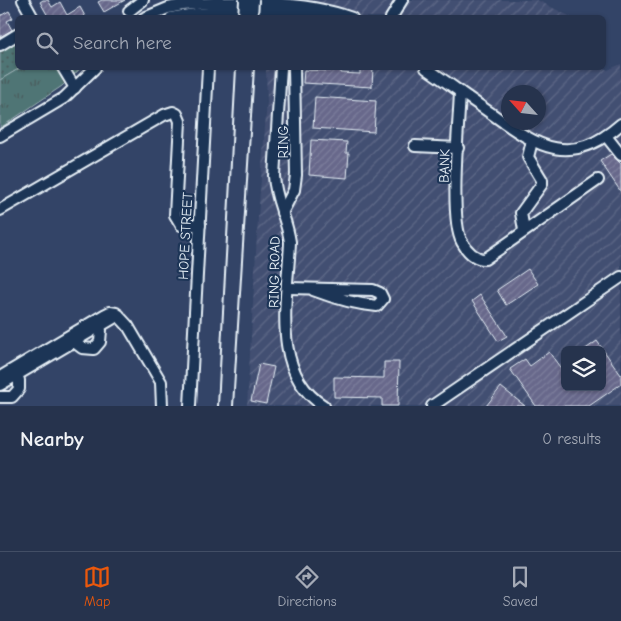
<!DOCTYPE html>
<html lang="en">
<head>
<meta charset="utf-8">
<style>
  body { margin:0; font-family:"Comic Neue",sans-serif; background:#323f57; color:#f1f3f6 }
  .controls { position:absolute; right:15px; bottom:15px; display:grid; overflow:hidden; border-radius:8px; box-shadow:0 1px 4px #0004 }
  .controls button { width:45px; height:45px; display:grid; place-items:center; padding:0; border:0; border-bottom:1px solid #424e65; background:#26334d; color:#f1f3f6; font:25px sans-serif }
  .compass { position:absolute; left:501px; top:85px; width:45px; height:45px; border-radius:50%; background:#26334d; box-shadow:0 1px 4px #0004; rotate:297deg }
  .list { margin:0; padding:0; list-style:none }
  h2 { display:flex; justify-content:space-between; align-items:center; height:65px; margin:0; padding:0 20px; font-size:21px }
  h2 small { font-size:16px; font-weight:400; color:#a4aab6 }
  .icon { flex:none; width:28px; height:28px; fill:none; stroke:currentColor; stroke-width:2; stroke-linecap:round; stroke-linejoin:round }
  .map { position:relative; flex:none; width:621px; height:406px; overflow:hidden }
  .search { position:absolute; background:#26334d; box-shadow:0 1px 4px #0004; left:15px; right:15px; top:15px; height:55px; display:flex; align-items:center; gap:12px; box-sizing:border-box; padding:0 18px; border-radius:8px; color:#a4aab6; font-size:19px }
  .sheet { height:145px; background:#26334d }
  nav { display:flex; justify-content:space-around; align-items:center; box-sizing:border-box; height:70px; border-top:1px solid #424e65; background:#26334d; font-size:14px; color:#a4aab6 }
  nav a { display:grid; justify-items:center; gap:2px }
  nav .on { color:#ea580c }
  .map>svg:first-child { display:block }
</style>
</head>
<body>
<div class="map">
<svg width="621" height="406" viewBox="0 0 621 406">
  <defs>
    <pattern id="industrial-furrows" width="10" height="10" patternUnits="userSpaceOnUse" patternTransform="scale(1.25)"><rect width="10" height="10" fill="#434f72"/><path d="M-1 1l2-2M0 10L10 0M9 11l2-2" fill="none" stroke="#5e6987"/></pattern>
    <pattern id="grass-dots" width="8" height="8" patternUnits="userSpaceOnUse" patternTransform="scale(1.25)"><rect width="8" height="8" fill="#507474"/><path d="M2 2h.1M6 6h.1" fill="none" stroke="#4a5c5d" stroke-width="1.8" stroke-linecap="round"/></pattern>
    <pattern id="park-tufts" width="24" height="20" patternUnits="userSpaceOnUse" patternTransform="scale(1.25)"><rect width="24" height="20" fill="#507474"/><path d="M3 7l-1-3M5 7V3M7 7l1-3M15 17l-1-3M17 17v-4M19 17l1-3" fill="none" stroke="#4a5c5d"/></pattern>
    <pattern id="building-hatch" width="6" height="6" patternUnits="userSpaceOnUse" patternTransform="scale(1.25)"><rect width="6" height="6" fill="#67688b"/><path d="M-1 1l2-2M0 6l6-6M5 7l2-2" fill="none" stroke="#7d7e9c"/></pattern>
  </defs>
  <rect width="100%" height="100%" fill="#334467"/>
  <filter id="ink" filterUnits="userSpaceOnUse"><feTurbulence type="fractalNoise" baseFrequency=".02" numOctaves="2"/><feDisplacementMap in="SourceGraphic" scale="10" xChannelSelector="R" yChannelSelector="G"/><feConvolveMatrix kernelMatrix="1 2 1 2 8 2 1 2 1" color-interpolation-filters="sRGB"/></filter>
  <g filter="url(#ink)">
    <!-- industrial -->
    <g fill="url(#industrial-furrows)" fill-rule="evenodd">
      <polygon points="264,0 537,0 571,17 264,17"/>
      <path d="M621 64V406H247L258 218 267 102 266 68H603L608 70ZM508 92H538V122H508ZM565 350H602V387H565Z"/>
    </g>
    <!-- grass -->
    <polygon fill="url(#grass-dots)" stroke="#9cb2b6" points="17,40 18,68 20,68 0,80 0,51"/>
    <!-- park -->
    <polygon fill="url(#park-tufts)" stroke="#9cb2b6" points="20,68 81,68 62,86 0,128 0,80"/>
    <!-- building -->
    <g fill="url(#building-hatch)" stroke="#e8f1f8">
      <polygon points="43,0 48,0 52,7 60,2 67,15 80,7 86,18 49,18 40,2"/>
      <polygon points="102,0 125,0 104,12 98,2"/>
      <polygon points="9,11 13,18 7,21 12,30 0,37 0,16"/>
      <polygon points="332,68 341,68 341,73 360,74 360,68 373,68 372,87 303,83 304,70 331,71"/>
      <polygon points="315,97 376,101 374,132 313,128"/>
      <polygon points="311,140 347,142 346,153 349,153 347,178 309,175"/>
      <polygon points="611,154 621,164 621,192 600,161"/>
      <polygon points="528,269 538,284 506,305 497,290"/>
      <polygon points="480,295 507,336 498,341 472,301"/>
      <polygon points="597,341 621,375 621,384 589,406 536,406 510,369 525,359 530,366 549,352 565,374 565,387 602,387 602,350 584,350"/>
      <polygon points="384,362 399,362 398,406 382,406 382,398 334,397 334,377 384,378"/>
      <polygon points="259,364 274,367 266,404 251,401"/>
      <polygon points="501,387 525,406 486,406"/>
    </g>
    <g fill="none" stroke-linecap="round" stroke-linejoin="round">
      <defs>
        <g id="minor">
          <polyline points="23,0 33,18"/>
          <polyline points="129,11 143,0"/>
          <path d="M144 18 168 8 183 5C239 1 302 0 352 18"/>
          <path d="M171 18C208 10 289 8 325 18"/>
          <polyline points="391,18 402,0"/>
          <polyline points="0,45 18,34"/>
          <polyline points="63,68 75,88"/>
          <path d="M281 68 274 176C275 199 287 219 290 242 288 295 269 372 324 406"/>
          <path d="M426 68C448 83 470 99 492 114 539 148 571 168 621 124"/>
          <path d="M460 92C459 122 449 220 462 242 467 251 474 259 485 259L598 180"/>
          <polyline points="0,136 64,98 95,68"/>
          <polyline points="606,136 621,155"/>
          <polyline points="415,146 458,148"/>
          <polyline points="0,210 164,115 173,112 177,114 180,121 175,215 181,225 200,225"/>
          <polyline points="282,213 294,190 296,175 294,68"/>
          <polyline points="524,230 521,213 542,184 542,180 528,157 532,141"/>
          <path d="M289 288 373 290 380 293 383 299 377 306C353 304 334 298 313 290"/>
          <polyline points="74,342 82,348 94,349 100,342 101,330 94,325"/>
          <polyline points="0,377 104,315 110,312 116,313 128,326 161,382 162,406"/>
          <polyline points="0,385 119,315"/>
          <polyline points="0,397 12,397 19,389 19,380 12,373"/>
          <polyline points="190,406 208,68"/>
          <polyline points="432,406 621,277"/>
        </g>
      </defs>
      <!-- minor casing -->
      <use href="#minor" stroke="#e8f1f8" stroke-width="14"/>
      <!-- minor -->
      <use href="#minor" stroke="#1d3557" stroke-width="10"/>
      <!-- rail -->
      <g stroke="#e8f1f8" stroke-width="2">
        <polyline points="238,18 239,0"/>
        <polyline points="258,18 259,0"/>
        <polyline points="218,406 236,68"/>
        <polyline points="233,406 254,68"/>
      </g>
    </g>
  </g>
  <g text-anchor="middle" stroke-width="4.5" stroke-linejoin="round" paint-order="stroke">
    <!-- street labels -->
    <g font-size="14" fill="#e8f1f8" stroke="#1d3557">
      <text transform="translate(283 142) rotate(-90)" y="5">RING</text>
      <text transform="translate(444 166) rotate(-88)" y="5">BANK</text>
      <text transform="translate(185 236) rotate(-87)" y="5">HOPE STREET</text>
      <text transform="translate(274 272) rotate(-89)" y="5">RING ROAD</text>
    </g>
  </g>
</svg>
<div class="controls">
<button><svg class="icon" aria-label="layers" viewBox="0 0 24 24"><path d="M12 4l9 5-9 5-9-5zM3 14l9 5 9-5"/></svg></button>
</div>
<svg class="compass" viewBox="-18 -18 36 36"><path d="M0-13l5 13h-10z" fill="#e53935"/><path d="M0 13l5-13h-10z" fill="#a4aab6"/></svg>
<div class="search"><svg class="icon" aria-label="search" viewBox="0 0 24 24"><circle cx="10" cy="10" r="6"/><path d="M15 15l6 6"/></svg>Search here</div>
</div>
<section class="sheet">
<h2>Nearby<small>0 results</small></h2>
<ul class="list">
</ul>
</section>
<nav>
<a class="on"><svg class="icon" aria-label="map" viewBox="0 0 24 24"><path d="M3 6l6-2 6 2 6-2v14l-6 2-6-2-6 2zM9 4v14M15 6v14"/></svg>Map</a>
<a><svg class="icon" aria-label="directions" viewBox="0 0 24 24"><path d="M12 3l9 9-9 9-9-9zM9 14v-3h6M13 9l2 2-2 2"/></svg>Directions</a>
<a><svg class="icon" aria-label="saved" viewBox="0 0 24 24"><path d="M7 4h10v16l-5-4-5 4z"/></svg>Saved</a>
</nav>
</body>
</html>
